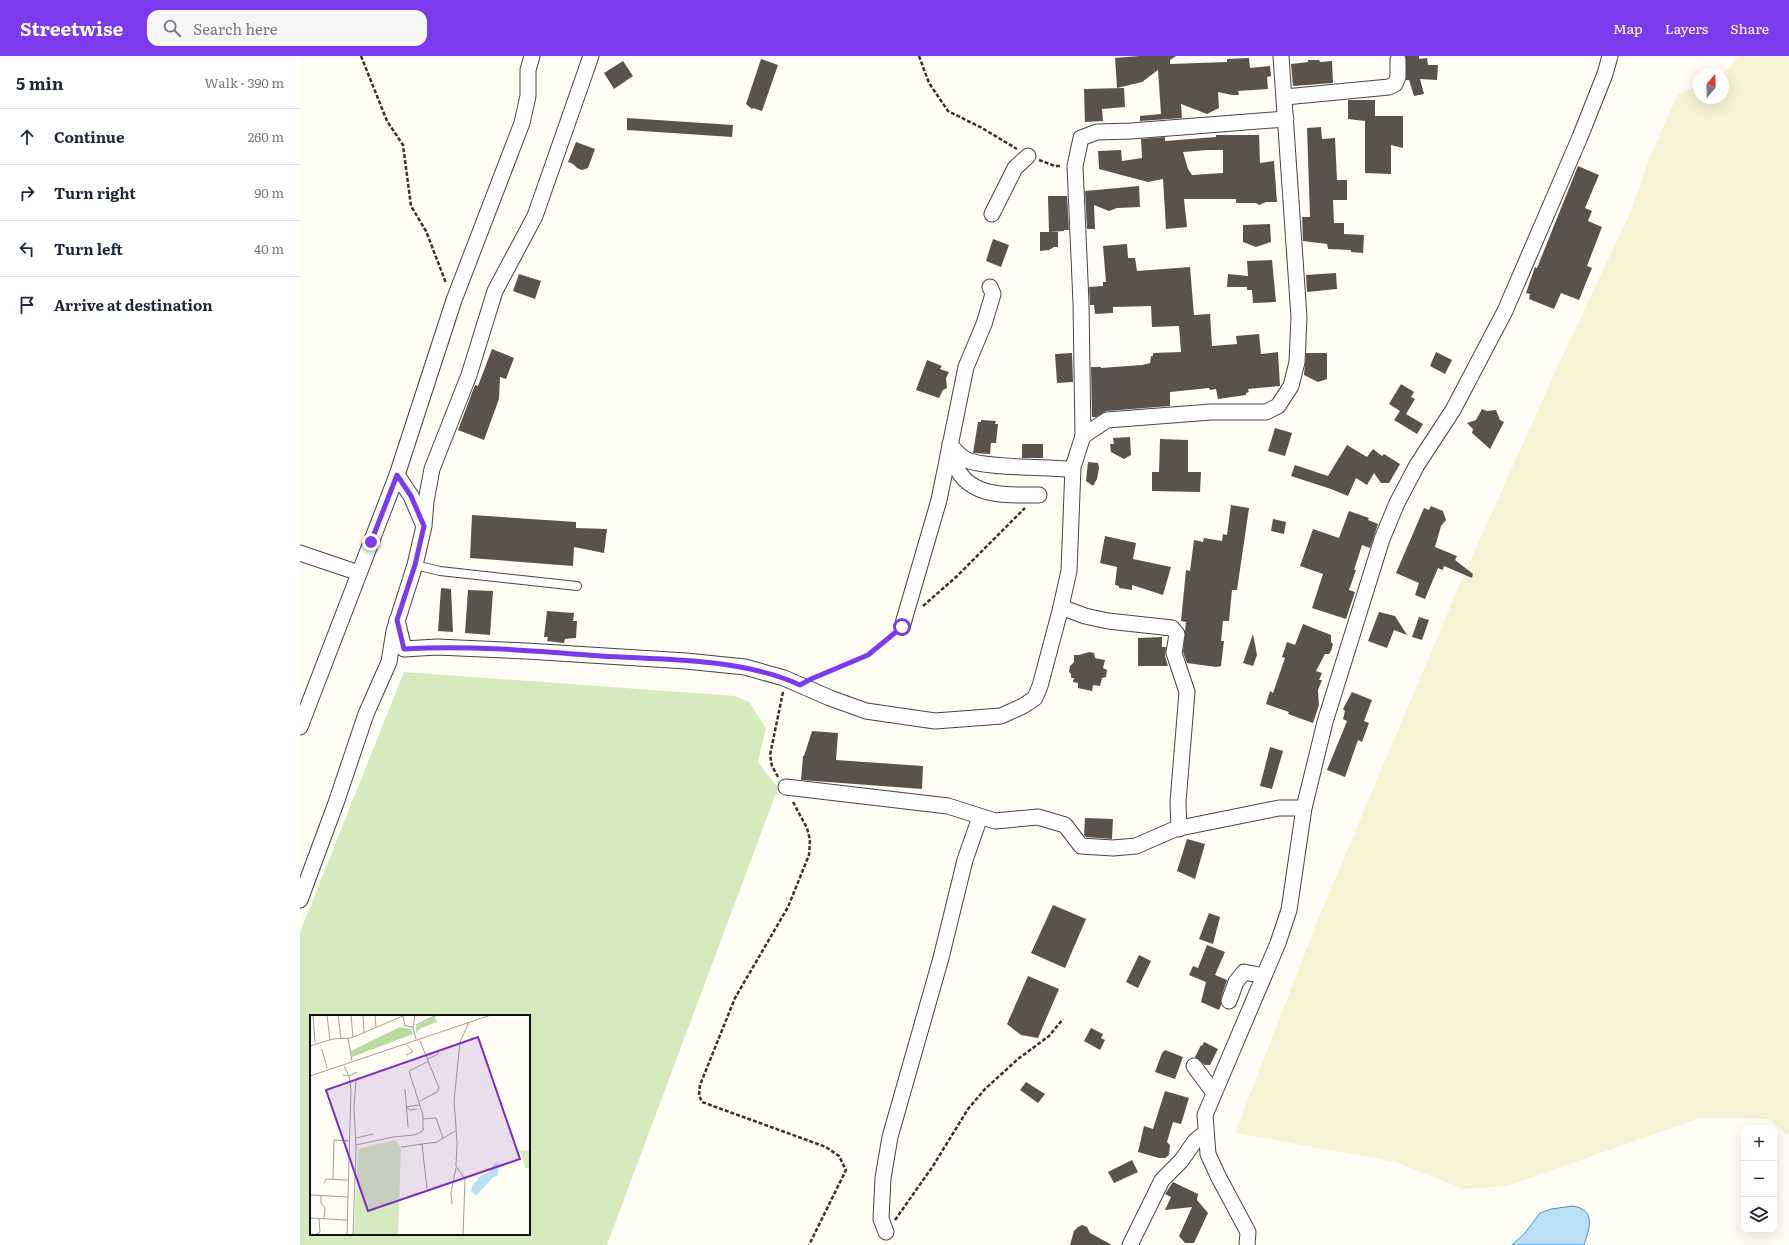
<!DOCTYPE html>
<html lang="en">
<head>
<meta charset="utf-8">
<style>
  body { margin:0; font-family:Literata,serif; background:#f6f6f7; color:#1f2937 }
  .controls { position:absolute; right:12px; bottom:12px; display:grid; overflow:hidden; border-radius:8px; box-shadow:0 4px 16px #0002 }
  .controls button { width:36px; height:36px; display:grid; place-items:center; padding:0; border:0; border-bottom:1px solid #e0e1e3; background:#fff; color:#1f2937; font:20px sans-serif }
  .compass { position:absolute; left:1393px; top:12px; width:36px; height:36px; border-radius:50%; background:#fff; box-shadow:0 4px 16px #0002; rotate:19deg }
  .stop { position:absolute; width:12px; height:12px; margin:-9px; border:3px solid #7c3aed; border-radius:50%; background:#fff }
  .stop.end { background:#7c3aed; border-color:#fff; box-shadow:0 1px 4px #0008 }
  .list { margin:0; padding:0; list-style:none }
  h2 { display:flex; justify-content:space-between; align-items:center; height:52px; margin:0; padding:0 16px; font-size:17px }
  h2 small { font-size:13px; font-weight:400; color:#747a83 }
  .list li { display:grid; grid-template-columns:26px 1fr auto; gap:12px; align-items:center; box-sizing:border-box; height:56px; padding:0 16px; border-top:1px solid #e0e1e3 }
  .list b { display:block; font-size:15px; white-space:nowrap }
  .list em { font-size:13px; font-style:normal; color:#747a83 }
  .icon { flex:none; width:22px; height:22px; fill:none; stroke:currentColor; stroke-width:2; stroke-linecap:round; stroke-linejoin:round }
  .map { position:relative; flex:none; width:1489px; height:1189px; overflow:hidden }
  header { display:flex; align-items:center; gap:24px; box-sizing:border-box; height:56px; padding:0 20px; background:#7c3aed; color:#fff }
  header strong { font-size:19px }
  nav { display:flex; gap:22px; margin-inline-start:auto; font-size:14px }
  .search { width:280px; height:36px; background:#f6f6f7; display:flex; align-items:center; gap:10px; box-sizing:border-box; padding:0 14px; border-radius:12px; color:#747a83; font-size:15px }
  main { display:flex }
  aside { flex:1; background:#fff }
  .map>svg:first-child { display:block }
</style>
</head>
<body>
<header>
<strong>Streetwise</strong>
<div class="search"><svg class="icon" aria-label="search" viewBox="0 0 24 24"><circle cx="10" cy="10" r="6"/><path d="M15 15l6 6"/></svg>Search here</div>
<nav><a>Map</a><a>Layers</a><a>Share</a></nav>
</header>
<main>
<aside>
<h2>5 min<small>Walk · 390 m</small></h2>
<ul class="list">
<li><svg class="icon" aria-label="ahead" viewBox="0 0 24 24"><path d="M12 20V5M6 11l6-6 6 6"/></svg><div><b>Continue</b></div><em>260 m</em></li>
<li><svg class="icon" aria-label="right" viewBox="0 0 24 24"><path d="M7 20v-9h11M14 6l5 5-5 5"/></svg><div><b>Turn right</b></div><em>90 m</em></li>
<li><svg class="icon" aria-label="left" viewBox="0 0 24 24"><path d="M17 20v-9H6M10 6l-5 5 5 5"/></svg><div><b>Turn left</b></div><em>40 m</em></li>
<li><svg class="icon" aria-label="arrive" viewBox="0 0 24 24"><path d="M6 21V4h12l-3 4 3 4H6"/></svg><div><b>Arrive at destination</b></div></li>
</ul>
</aside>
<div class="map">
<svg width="1489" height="1189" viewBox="0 0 1489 1189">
  <rect width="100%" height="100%" fill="#fffdf5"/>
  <!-- farmland -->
  <polygon fill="#f6f3d4" points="1438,0 1489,0 1489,1081 1469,1063 1400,1062 1207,1130 1164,1133 1096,1106 935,1077 1019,861 1162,523 1261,303 1331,155 1351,98 1378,38 1399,29 1399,42 1423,42 1423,18 1422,18 1427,15"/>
  <!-- green -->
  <path fill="#d5ebbd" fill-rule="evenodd" d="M104 616 435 640 449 646 466 672 458 706 478 732 307 1189H0V876ZM11 960H229V1178H11Z"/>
  <!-- water -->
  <path fill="#b9e0f7" stroke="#3f96cf" d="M1273 1150C1296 1154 1290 1171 1284 1189H1212L1225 1177 1240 1157 1251 1153Z"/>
  <!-- building -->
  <g fill="#5a524d" fill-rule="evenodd">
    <polygon points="840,0 876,0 870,4 870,8 927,6 927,3 949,2 950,12 970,10 971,20 967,21 968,33 938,35 939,39 932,39 918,36 919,52 907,58 881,48 882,62 840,65 840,60 861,58 858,14 842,26 817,32 815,2"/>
    <polygon points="1106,0 1119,0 1119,3 1127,2 1128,9 1138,9 1137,24 1120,23 1124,38 1114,40 1109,24 1106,24"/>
    <polygon points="461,3 478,9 462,55 453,52 452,53 446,48"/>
    <polygon points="1008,4 1019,4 1020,6 1032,5 1033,27 993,30 991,8 1008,6"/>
    <polygon points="323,5 333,20 314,33 304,17"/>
    <polygon points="824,32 825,51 802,53 803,65 785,66 784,33"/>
    <polygon points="1048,44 1075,44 1075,60 1103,60 1103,92 1091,89 1091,118 1065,117 1065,65 1048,63"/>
    <polygon points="327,62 433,69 432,81 327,74"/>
    <polygon points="1021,71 1022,83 1035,82 1037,124 1047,124 1047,144 1033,144 1034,167 1044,167 1044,178 1064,179 1063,197 1051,196 1051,194 1028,193 1027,188 1003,185 1002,161 1010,161 1007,72"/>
    <path d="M916 79H959L960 107 974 105 977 146H966L959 149 956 147H936V143H884L887 171 866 173 863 123 848 126 799 113 798 95 821 94 822 105 842 102 841 83 865 81V85L916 81ZM907 94H923V117L892 119 888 113 883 96Z"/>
    <polygon points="276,86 295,93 288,112 282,114 277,112 273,108 268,106"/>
    <polygon points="1278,110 1299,119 1285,152 1292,155 1288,165 1302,171 1287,210 1292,212 1279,244 1261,237 1254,253 1229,243 1230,238 1226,237 1235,211 1237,212"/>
    <polygon points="839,130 840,151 817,152 809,155 794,149 795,173 787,173 785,135"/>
    <polygon points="748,140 767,140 769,174 764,174 764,175 749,176"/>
    <polygon points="970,168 971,186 956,191 943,186 943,169"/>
    <polygon points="740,176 758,176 758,191 754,191 749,194 740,195"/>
    <polygon points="693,183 709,189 701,211 686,205"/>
    <polygon points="827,188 828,202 835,202 837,215 890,211 894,259 910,258 912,290 937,288 936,280 959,278 961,298 978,296 980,330 948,333 949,336 946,337 946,339 918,343 916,333 910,334 909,332 870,336 870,350 806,355 796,361 792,361 791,311 801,311 801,312 842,309 850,307 851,300 853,300 853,297 881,296 879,270 852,271 851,250 813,251 813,257 795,258 794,249 790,249 789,231 803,230 803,226 806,226 803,190"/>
    <polygon points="972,204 976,246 953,247 952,234 947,234 947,231 927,231 928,218 948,220 947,205"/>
    <polygon points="1036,217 1037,233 1007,236 1006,219"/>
    <polygon points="219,218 241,225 235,243 213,235"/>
    <polygon points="192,293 214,302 206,323 200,321 199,343 184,384 158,374 175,329 178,330"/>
    <polygon points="1136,296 1152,304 1145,318 1130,310"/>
    <polygon points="772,297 773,326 757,327 755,298"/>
    <polygon points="1006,297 1027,297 1027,323 1018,326 1004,319"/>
    <polygon points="627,304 642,310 640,313 649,316 646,322 647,332 643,334 639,342 616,334"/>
    <polygon points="1101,328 1114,336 1111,341 1115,343 1106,358 1123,368 1117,378 1094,364 1100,355 1089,348"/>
    <polygon points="1182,353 1187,355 1196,354 1200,364 1204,366 1190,393 1172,377 1173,373 1167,367 1176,364"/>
    <polygon points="681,364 696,365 695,368 698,368 696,387 691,387 690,398 673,397 678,366 681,366"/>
    <polygon points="975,372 992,377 985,400 968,395"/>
    <polygon points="830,381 831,399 824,403 811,396 810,388 814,388 813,382"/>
    <polygon points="860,383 888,384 888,416 901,416 900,436 852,435 852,416 859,416"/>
    <rect x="722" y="388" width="21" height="14"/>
    <polygon points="1047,389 1067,401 1073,393 1082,400 1084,398 1100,408 1089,427 1081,427 1074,417 1067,429 1056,422 1048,440 1031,433 991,420 995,409 1028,420"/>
    <polygon points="788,406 798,407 799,412 797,423 793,430 786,425"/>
    <polygon points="931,449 949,452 937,534 932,534 929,565 923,565 921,585 924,585 921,610 916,611 887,607 883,596 886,566 881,565 886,514 890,515 894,484 903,486 904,482 922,485 923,478 927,479"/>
    <polygon points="1131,450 1143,455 1146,464 1141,470 1135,491 1157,500 1155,504 1173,518 1172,522 1144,510 1143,514 1138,512 1125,543 1115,539 1119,527 1096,517 1124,452 1129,454"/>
    <polygon points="1049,455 1069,462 1068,464 1078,468 1070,492 1062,489 1054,514 1056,514 1049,534 1055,536 1046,563 1012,552 1023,518 1000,510 1013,473 1039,482"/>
    <polygon points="172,459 276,466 276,472 307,473 304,497 274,491 273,510 170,502"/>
    <polygon points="973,463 986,466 984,478 971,475"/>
    <polygon points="805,480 836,487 833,503 871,511 863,539 832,529 832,534 819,532 819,530 815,529 817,511 800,507"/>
    <polygon points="141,532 151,533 153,576 138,575"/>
    <polygon points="168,534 193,535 190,579 165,577"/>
    <polygon points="247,555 274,557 273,565 277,565 276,582 265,583 264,587 247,585 248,581 244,581"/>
    <polygon points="1079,556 1095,560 1107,579 1094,574 1087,592 1068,585"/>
    <polygon points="1119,561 1129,564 1122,584 1112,581"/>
    <polygon points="1003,568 1031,579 1031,586 1033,588 1031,595 1029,598 1025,598 1016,615 1022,617 1019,624 1022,624 1018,634 1019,649 1013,667 988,658 989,656 966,648 970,635 973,637 985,602 982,601 987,586 995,589"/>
    <polygon points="953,578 957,599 953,610 943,607"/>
    <polygon points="862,581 862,591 866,591 865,600 868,610 838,610 838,582"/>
    <polygon points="789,596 794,597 795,602 805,604 803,612 807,614 806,621 802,622 800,630 793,629 792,635 778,632 778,627 773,626 774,622 771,622 771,618 769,616 770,610 774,606 774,599 779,599"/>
    <polygon points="1052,636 1072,644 1064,665 1069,667 1062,686 1058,684 1045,721 1027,714 1047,665 1043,663 1045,655 1043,653"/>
    <polygon points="512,675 538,677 536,704 623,710 622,733 501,724 503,700 504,700"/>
    <polygon points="970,691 983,695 972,733 960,730"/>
    <polygon points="785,762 813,763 812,783 786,781 784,779"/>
    <polygon points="887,783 905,788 895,823 877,815"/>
    <polygon points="753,849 786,863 765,912 731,897"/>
    <polygon points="909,857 920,861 913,888 899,883"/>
    <polygon points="907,889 925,896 915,919 927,924 921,942 921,949 919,954 901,946 906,926 889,919 893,910 898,912"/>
    <polygon points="839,899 851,905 838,932 826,926"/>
    <polygon points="728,920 759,933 738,982 721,979 707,968"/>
    <polygon points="791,972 803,978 801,982 805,984 800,994 784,985"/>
    <polygon points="904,986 918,993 910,1009 905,1009 895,1001 901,989 902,990"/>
    <polygon points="865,994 883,1001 875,1023 855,1016 862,997"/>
    <polygon points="726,1026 745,1038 738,1047 720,1034"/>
    <polygon points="865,1035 889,1042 881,1068 873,1066 867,1086 870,1089 869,1099 865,1102 859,1102 838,1096 844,1070 853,1073"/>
    <polygon points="832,1104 838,1116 814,1127 808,1116"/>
    <polygon points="873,1126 898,1138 897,1144 908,1157 894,1187 885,1187 879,1180 892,1151 865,1154 871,1141 865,1138"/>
    <polygon points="782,1169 787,1171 790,1177 812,1189 770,1189 774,1175 778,1171"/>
  </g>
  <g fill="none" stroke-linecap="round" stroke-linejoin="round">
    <defs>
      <polyline id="service" points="115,509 140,515 277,530"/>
      <g id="minor">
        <polyline points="985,41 1089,31 1095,28 1098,21 1098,4"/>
        <polyline points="692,158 715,112 728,100"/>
        <polyline points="783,380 807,364 911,356 966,356 978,350 991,330 997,306 999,261 981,0"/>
        <path d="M650 388C654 394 659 399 665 403 680 412 745 411 766 413"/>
        <path d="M651 393C658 442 700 439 739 439"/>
        <polyline points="97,419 111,440 123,468"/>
        <polyline points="0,497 59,517"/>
        <polyline points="761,551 785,560 808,565 872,572 877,578 874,597 887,636 878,746 879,773"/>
        <polyline points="97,564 104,593 137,591 226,595 386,605 445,611 484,622 530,642 566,655 635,665 701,660 723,650 735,642 740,630 760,555 769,515 773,411 783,380 781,247 775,110 781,82 797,76 831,75 986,63"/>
        <polyline points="602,571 639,444 666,311 684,268 693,238 690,231"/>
        <polyline points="0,671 97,419 154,244 222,67 228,40 228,14 232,0"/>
        <polyline points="486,731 648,750 695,765 738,761 765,769 781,790 813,792 836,790 875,773 979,752 1004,752"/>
        <polyline points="0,844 36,747 66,658 89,606 94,575 115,509 124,470 126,445 132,413 169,319 195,235 235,160 291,0"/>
        <polyline points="929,945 936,926 944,916 964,920"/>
        <polyline points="894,1010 914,1037"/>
        <polyline points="586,1176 581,1163 583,1122 590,1081 641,902 665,804 680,761"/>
        <polyline points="830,1189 862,1124 881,1105 895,1085 906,1076"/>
        <polyline points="947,1189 948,1176 918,1120 908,1098 905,1059 978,887 989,854 1004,752 1025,666 1082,483 1097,447 1117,409 1153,354 1205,255 1280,81 1305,18 1310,0"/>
      </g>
    </defs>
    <!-- service casing -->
    <use href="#service" stroke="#444" stroke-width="10"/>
    <!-- minor casing -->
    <use href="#minor" stroke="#444" stroke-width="17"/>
    <!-- path -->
    <g stroke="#333" stroke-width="2.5" stroke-dasharray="4 2" stroke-linecap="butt">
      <polyline points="61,0 87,65 103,89 111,150 126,175 146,227"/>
      <polyline points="619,0 629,27 648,55 682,72 717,93"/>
      <polyline points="739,104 755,110 761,110"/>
      <polyline points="623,550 656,521 725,452"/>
      <polyline points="516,621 568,599 592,580"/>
      <polyline points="478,721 472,710 470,699 483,636"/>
      <polyline points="493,746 507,772 510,784 509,799 488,851 435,942 400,1029 399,1039 402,1046 526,1091 539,1100 546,1114 509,1189"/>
      <polyline points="595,1164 633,1110 668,1053 685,1033 718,1003 749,980 763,963"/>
    </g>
    <!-- service -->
    <use href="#service" stroke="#fff" stroke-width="8"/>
    <!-- minor -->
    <use href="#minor" stroke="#fff" stroke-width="15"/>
  </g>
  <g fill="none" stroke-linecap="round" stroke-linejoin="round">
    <!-- route -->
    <path stroke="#7c3aed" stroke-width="5" d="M71 486 97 419 111 440 124 470 115 509 97 564 104 593C170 589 236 595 301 600 365 604 442 602 500 629L511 623 568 599 602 571"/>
  </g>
  <!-- overview -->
  <g transform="translate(10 959)">
    <rect width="220" height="220" fill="#fffdf5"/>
    <path d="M85 125 91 133 88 220H44L48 134ZM210 135 220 136V153H215Z" fill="#d5ebbd"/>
    <path d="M125 2 127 7 111 13 106 18V11ZM90 12 101 14 103 19 42 42 41 36Z" fill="#b9dc9c"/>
    <path d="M189 148 188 161 183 162 166 181 161 176 162 171 170 161 178 158 184 149Z" fill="#b9e0f7"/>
    <path fill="none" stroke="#a09f9a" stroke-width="1" d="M3 0 5 28M17 0 20 25M28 0 31 24M41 0 43 22M53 0 54 17M65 0 66 12M105 0 103 13 106 24M93 1 95 11 103 12M106 10 127 0M38 23 42 46M110 26 129 73 127 77 110 86M0 31 23 24 41 23 93 1M12 34 17 53M96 40 103 37 97 30M118 44 128 39V36M34 51 39 61 41 74 37 220M33 60 39 61 47 57M0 61 181 0M95 74 98 112M96 92 109 90M96 92 100 95 107 94M113 104 126 103 133 123M46 123 63 119M112 129 117 174M46 130 83 122 104 120 113 116V100L99 56 119 46M91 132 127 127 145 116M23 164 24 125 40 126M14 168 16 164 38 165M0 180 38 182M11 181V188L15 193 14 204M142 189 141 177 146 153M0 203 37 205M5 220 10 217 9 204M43 220 46 134 44 92 46 65 49 62M153 220 155 164 146 151 147 127 144 86 150 27 159 7"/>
    <path fill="#7b2cbf" fill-opacity="0.15" stroke="#7b2cbf" stroke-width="2" d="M168 22 210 144 58 196 16 75Z"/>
    <rect width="220" height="220" fill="none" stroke="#111" stroke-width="2"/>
  </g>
</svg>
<div class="controls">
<button>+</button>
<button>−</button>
<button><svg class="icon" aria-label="layers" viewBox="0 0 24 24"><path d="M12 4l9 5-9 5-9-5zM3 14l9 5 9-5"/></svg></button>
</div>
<svg class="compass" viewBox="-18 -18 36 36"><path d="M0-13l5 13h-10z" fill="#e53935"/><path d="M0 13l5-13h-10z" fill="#747a83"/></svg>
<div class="stop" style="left:602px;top:571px"></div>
<div class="stop end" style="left:71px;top:486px"></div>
</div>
</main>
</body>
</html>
